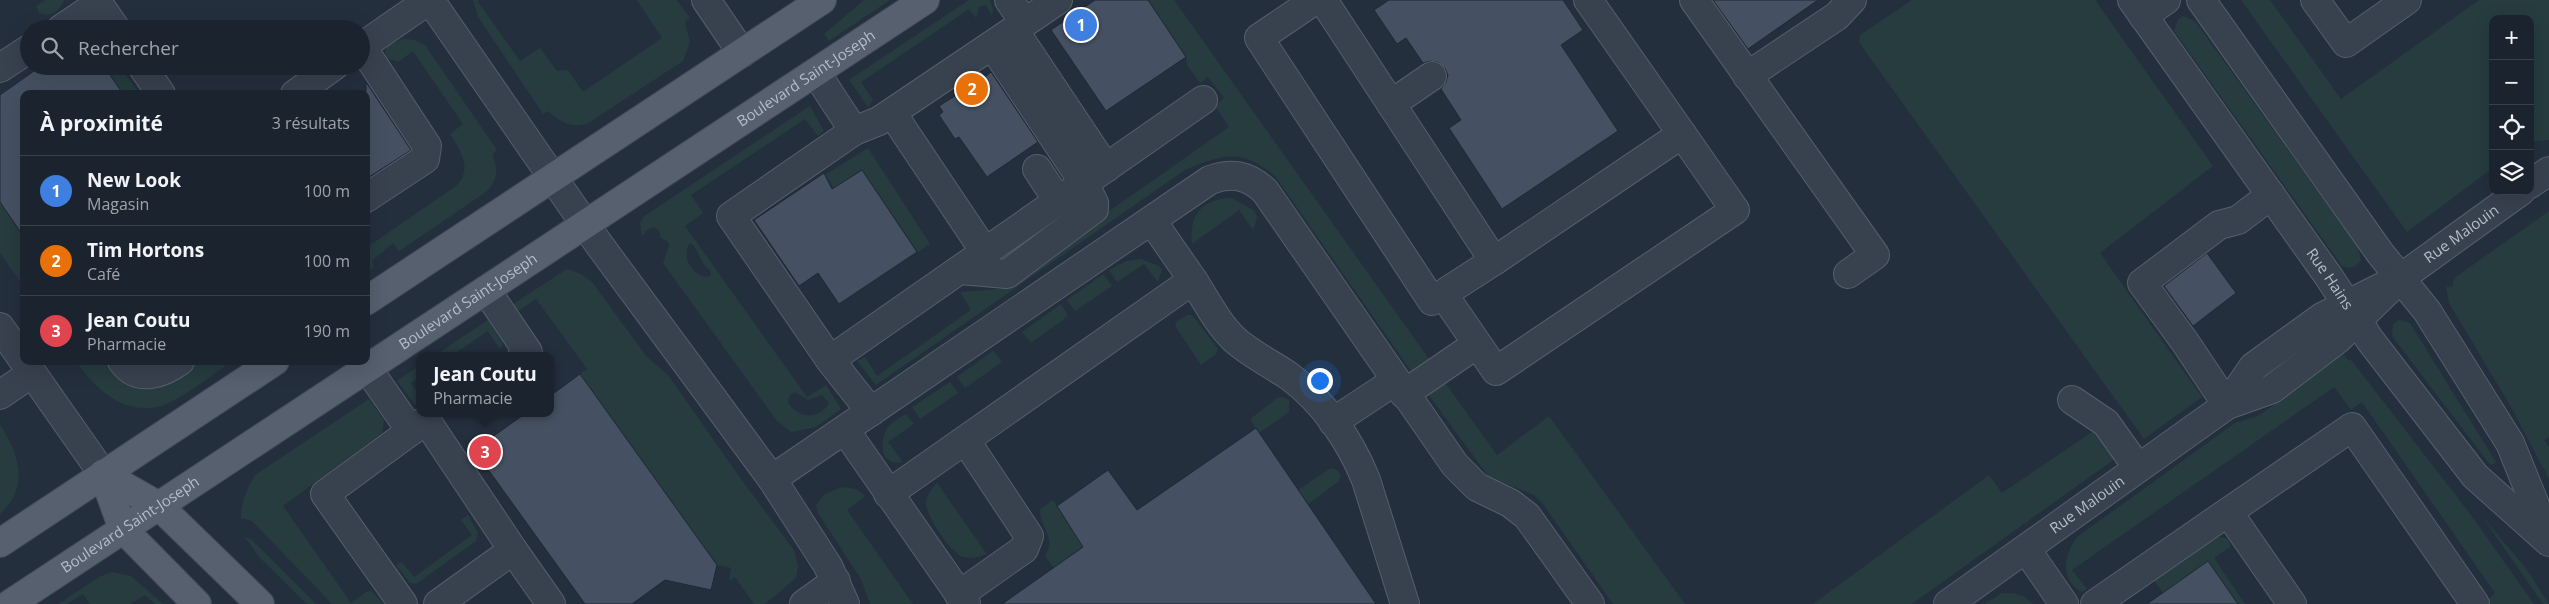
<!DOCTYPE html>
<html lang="fr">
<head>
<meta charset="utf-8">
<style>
  body { margin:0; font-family:"Open Sans",sans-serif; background:#242b36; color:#f1f3f6 }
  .controls { position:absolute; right:15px; top:15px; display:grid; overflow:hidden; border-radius:10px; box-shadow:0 5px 20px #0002 }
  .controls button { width:45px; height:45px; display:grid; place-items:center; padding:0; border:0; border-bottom:1px solid #39404a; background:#1b232e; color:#f1f3f6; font:25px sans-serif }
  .you { position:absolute; left:1319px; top:380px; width:18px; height:18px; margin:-12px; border:4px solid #fff; border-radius:50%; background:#1a73e8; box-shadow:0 0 0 8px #1a73e833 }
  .badge { display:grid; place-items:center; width:32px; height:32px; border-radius:50%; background:#0b8043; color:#fff; font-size:16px; font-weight:700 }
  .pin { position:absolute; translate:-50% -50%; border:2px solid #fff; box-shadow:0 1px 5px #0006 }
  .popup { position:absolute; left:416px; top:352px; width:138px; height:65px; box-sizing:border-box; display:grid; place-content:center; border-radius:10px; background:#1b232e; filter:drop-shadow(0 1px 4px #0005); font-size:16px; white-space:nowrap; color:#a0a4aa }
  .popup b { font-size:19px; color:#f1f3f6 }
  .popup::after { content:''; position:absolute; left:50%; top:100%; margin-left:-10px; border:10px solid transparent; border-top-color:#1b232e }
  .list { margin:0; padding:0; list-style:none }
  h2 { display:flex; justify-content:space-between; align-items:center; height:65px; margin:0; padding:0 20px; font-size:21px }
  h2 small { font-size:16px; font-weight:400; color:#a0a4aa }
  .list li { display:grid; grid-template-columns:32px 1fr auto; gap:15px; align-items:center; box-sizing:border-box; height:70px; padding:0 20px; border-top:1px solid #39404a }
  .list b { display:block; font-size:19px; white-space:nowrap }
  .list p { margin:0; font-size:16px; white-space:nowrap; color:#a0a4aa }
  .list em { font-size:16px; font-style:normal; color:#a0a4aa }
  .icon { flex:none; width:28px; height:28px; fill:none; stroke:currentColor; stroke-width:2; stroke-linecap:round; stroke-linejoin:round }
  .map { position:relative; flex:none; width:2549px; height:604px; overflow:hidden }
  .search { position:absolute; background:#1b232e; box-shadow:0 5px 20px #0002; left:20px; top:20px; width:350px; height:55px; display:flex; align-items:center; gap:12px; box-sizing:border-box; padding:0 18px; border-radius:28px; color:#a0a4aa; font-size:19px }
  .panel { position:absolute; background:#1b232e; box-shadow:0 5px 20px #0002; left:20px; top:90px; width:350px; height:275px; border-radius:10px }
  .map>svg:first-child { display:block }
</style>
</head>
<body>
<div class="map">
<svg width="2549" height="604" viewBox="0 0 2549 604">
  <rect width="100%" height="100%" fill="#242f3e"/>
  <!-- green -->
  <g fill="#263c3f" fill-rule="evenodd">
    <path d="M46 0H64C59 12 51 18 39 13L36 6Z"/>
    <path d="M473 0H479L478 2 520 61 540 48 557 71 568 70 583 92 662 38 637 0H677L690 18 685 22 690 42 683 61 590 122C574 130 560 122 548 111L543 114 478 17Z"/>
    <polygon points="864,0 890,0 829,41 824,34"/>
    <polygon points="969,0 990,0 993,9 992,16 986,5 979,7 976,18 969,9 861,82 873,100 868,107 849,80"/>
    <path d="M1148 0H1174L1429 359 1411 371 1275 176C1241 148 1223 154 1185 170L876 385 857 361 865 357 877 376 971 310 960 292 998 289 1229 127 1215 106 1224 98 1208 77 1200 83 1187 65 1186 57Z"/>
    <polygon points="1912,0 2095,0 2213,166 2100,253 2202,397 2144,439 1863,48 1859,41 1860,35"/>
    <polygon points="2241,0 2270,0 2341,99 2479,0 2549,0 2549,140 2530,142 2530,19 2493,19 2493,168 2407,232"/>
    <polygon points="2183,16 2195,21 2358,247 2361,260 2356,266 2349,268 2342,266 2174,31 2178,20"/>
    <path d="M403 39 414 40 425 45 497 150 492 154C499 171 498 182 483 194L399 251 393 243 372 261 374 267 366 273V248L456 186C473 168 461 152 450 134L463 124 413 51 398 62 387 58 385 52 386 46Z"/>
    <polygon points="104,66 120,66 139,94 123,94"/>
    <path d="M810 106 824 131 818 136 805 119 691 195 703 213 685 226 807 397 826 385 841 409 816 427 791 432 777 421 663 263 669 246 668 242 661 238 659 231 654 227 646 231 642 237 640 223 643 217ZM690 243C699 247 698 262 710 270L711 275 708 277C693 276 680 257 690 243ZM795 392 808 400 822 395 829 403C820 421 796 418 788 402L790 395Z"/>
    <polygon points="868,148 930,244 918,252 862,170 834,188 825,175"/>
    <path d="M1232 198 1255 211 1257 218 1253 230 1239 210 1192 244C1189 214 1202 199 1232 198Z"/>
    <polygon points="0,202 24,237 24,287 0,253"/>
    <polygon points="2549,211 2549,437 2544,440 2549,447 2549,479 2511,407 2449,303 2446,287 2453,286 2453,281 2457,276"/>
    <polygon points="1141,259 1159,266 1162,269 1158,282 1144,264 1117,282 1109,270 1126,261"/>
    <polygon points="567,269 581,274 592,282 647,357 668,375 741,479 794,550 798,566 796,578 765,604 754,604 735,577 729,581 731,568 717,565 580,374 587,369 536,299 520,310 514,309 510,306"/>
    <polygon points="1103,274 1112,286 1075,311 1067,300"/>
    <polygon points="1061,304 1068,316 1031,343 1022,332"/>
    <polygon points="1188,315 1192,315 1218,349 1216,354 1201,365 1175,326 1177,321"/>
    <polygon points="488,320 503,344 500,349 488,331 451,356 434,356"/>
    <polygon points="2399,320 2410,323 2496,462 2492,465 2488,462 2392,336 2393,324"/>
    <polygon points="993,351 1002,362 965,388 957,377"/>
    <path d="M2343 354 2347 359 2352 361 2471 515 2534 604H2488L2486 601 2495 593 2362 402 2351 410 2334 387 2072 570 2087 589 2082 592C2059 580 2064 554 2077 537L2235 423 2260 415Z"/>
    <path d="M76 361H111L167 381 197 361H232C216 372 174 405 157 407 120 413 96 389 76 361Z"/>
    <polygon points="420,365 420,377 411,383 420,395 420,405 417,407 397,381"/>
    <polygon points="1444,381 1497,455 1549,416 1685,604 1613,604 1543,504 1534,495 1489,477 1427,393"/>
    <polygon points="950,382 958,393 920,419 912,407"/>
    <polygon points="1283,397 1289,400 1289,412 1259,433 1250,419 1277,398"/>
    <path d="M369 399 384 420 382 433 283 506 351 603 366 592 372 591 383 604H332L252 521 241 518C241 502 247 489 255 475Z"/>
    <path d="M906 414 914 424 888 442 903 462C880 468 878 439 889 426 893 421 901 417 906 414Z"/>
    <path d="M0 425C19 454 30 487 0 514Z"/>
    <polygon points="2098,428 2119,456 1912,604 1813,604 1989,475 2002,493"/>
    <polygon points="1331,468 1337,470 1341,475 1338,482 1308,504 1298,490"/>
    <path d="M937 483 984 550 987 554C978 557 970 560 961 556 950 551 925 515 926 502 927 494 932 489 937 483Z"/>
    <polygon points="842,487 856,489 865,496 847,510 913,604 870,604 861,579 818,513 816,505 825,494"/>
    <path d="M1053 500 1083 547 1054 568 1045 556C1057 538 1040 528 1040 510Z"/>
    <polygon points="468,515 478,533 476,541 416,584 410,583 396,565 402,562 414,577 472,535 461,520"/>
    <polygon points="2481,515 2525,567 2549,604 2543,604"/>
    <polygon points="245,537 251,539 316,604 307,604 259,557"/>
    <polygon points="2222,537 2228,539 2231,546 2214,558 2245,604 2238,604 2208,561 2163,593 2154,580 2216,538"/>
    <polygon points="112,572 131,576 163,604 155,604 145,595 130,604 90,604 83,594 67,604 58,604 101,576"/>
    <path d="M2002 593C2015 593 2024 594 2033 604H1984Z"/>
  </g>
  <!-- building -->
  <g fill="#455162" stroke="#1f2835">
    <polygon points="1095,0 1148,0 1186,57 1106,111 1051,30"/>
    <polygon points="1389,0 1563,0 1583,30 1561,45 1618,131 1502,209 1449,128 1461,120 1441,89 1446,82 1448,75 1445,68 1438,62 1430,61 1423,63 1406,38 1397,44 1374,10"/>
    <polygon points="1713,0 1818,0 1748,49"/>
    <polygon points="41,66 104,66 123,94 24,94 24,237 0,202 0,95"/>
    <polygon points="981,71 985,77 991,72 1038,142 987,177 959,137 955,139 939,115 943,112 939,106 961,92 958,87"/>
    <polygon points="366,82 411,150 366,179"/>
    <polygon points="862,170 917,252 839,304 818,273 799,286 754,220 824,173 832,189"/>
    <polygon points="2207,253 2236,293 2193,326 2164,286"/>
    <polygon points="580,374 717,565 711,590 665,580 632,604 585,604 474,450 526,413 550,413 550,396"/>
    <polygon points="1256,428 1376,604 1002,604 1083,547 1057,506 1108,470 1137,510"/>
    <polygon points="2208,561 2238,604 2147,604"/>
  </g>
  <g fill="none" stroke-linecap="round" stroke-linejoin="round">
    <defs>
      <g id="minor">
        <polyline points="96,0 116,29"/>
        <polyline points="430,0 598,243 772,479 828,566 845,604"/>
        <polyline points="706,0 742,53"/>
        <polyline points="1009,0 1024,22"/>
        <polyline points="1315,0 1259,38 1432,301 1494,261 1323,0"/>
        <polyline points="1694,0 1875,255 1848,274"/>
        <path id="s1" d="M2132 0 2329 277 2370 340 2475 476 2549 542"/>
        <polyline points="2201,0 2380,253 2427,311 2510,443 2548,537"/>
        <polyline points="2315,0 2346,43 2407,0"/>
        <polyline points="2143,16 2166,0"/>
        <polyline points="61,29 98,4"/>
        <polyline points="1014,30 1058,0"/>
        <polyline points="361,47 429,0"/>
        <polyline points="362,47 427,146 425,159 366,198"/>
        <polyline points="142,66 161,94"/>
        <polyline points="0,68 29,49"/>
        <polyline points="816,73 854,131 731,216 830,360 871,412"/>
        <polyline points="1747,76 1837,16 1852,0"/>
        <polyline points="295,94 334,66"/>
        <polyline points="1391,104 1432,76"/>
        <polyline points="892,113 985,252"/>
        <polyline points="854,131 879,121 1014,30 1106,168"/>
        <polyline points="1037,169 1058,201"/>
        <polyline points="2530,184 2549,171"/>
        <polyline points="1494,261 1682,134 1588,0"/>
        <polyline points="960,270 1007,274 1094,209 1094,203 1084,183 992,45"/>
        <path d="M1193 280C1206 300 1217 323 1235 340 1251 354 1271 364 1289 376 1323 401 1350 440 1366 480L1405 604"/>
        <polyline points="486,290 528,352 522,356"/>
        <polyline points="1443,294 1496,371 1735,210 1682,134"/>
        <polyline points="0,327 103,474"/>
        <polyline points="830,360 1203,100"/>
        <path d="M122 361C138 383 162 374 180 361"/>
        <polyline points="367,368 411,431 425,421"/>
        <polyline points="1404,394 1477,344"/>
        <polyline points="0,395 32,373"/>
        <polyline points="2072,400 2106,423 2138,468"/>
        <path id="s2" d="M2227 405 2253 367 2322 317 2402 277 2521 191"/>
        <polyline points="2227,405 2185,342 2142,283 2219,225 2238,220 2271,195"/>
        <polyline points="426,420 513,550 438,604"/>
        <polyline points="1333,422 1395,381"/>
        <polyline points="845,430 966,604"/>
        <path d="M772 479 1210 180C1232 172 1248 175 1265 191L1455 465 1477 487 1510 503 1527 516 1590 604"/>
        <polyline points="888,494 1193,280 1152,221"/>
        <polyline points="2228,512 2352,427 2475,604"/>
        <polyline points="2026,549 2064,604"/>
        <polyline points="513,550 551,604"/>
        <polyline points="959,595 1024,549 1029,536 966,441"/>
        <polyline points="403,604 325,494 411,431"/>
        <polyline points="804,604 836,581"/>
        <path id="s3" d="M1948 604 2227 405 2272 389 2338 339 2402 277"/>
        <polyline points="2095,604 2228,512 2292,604"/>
      </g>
      <g id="major">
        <polyline points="366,301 822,0"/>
        <polyline points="103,474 159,506 260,604"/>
        <polyline points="103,474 123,529 197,604"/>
        <polyline points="0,543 275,361"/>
        <path id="s4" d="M10 604 925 0"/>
      </g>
    </defs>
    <!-- minor casing -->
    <use href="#minor" stroke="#565f6c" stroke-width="30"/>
    <!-- major casing -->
    <use href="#major" stroke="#414a57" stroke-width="30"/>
    <!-- minor -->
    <use href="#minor" stroke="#38414e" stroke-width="28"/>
    <!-- major -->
    <use href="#major" stroke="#56606e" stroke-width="28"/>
  </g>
  <g text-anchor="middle" stroke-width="5" stroke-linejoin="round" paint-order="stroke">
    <!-- street labels -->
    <g font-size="15" fill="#b4bcc9" stroke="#1d2633">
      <text dy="5" stroke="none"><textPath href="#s4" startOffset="954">Boulevard Saint-Joseph</textPath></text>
      <text dy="5" stroke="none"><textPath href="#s2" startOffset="294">Rue Malouin</textPath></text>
      <text dy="5" stroke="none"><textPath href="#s1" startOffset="342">Rue Hains</textPath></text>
      <text dy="5" stroke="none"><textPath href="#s4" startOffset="549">Boulevard Saint-Joseph</textPath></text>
      <text dy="5" stroke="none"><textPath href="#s3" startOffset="171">Rue Malouin</textPath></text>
      <text dy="5" stroke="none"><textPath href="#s4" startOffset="144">Boulevard Saint-Joseph</textPath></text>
    </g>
  </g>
</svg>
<div class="controls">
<button>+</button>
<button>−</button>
<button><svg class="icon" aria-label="locate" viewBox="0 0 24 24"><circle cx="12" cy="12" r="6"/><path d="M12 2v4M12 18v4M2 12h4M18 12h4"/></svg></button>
<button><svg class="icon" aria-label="layers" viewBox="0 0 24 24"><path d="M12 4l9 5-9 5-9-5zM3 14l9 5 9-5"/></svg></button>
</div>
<div class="you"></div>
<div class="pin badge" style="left:1081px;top:25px;background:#3f7fe0">1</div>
<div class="pin badge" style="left:972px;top:89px;background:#e8710a">2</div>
<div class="pin badge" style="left:485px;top:452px;background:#e0444e">3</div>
<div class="popup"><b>Jean Coutu</b>Pharmacie</div>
<div class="search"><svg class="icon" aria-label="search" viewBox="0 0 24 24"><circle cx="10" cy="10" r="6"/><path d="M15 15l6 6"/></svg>Rechercher</div>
<section class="panel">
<h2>À proximité<small>3 résultats</small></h2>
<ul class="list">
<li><span class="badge" style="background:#3f7fe0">1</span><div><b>New Look</b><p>Magasin</p></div><em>100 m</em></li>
<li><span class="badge" style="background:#e8710a">2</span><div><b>Tim Hortons</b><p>Café</p></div><em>100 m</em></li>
<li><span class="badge" style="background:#e0444e">3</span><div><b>Jean Coutu</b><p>Pharmacie</p></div><em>190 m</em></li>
</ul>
</section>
</div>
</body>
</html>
